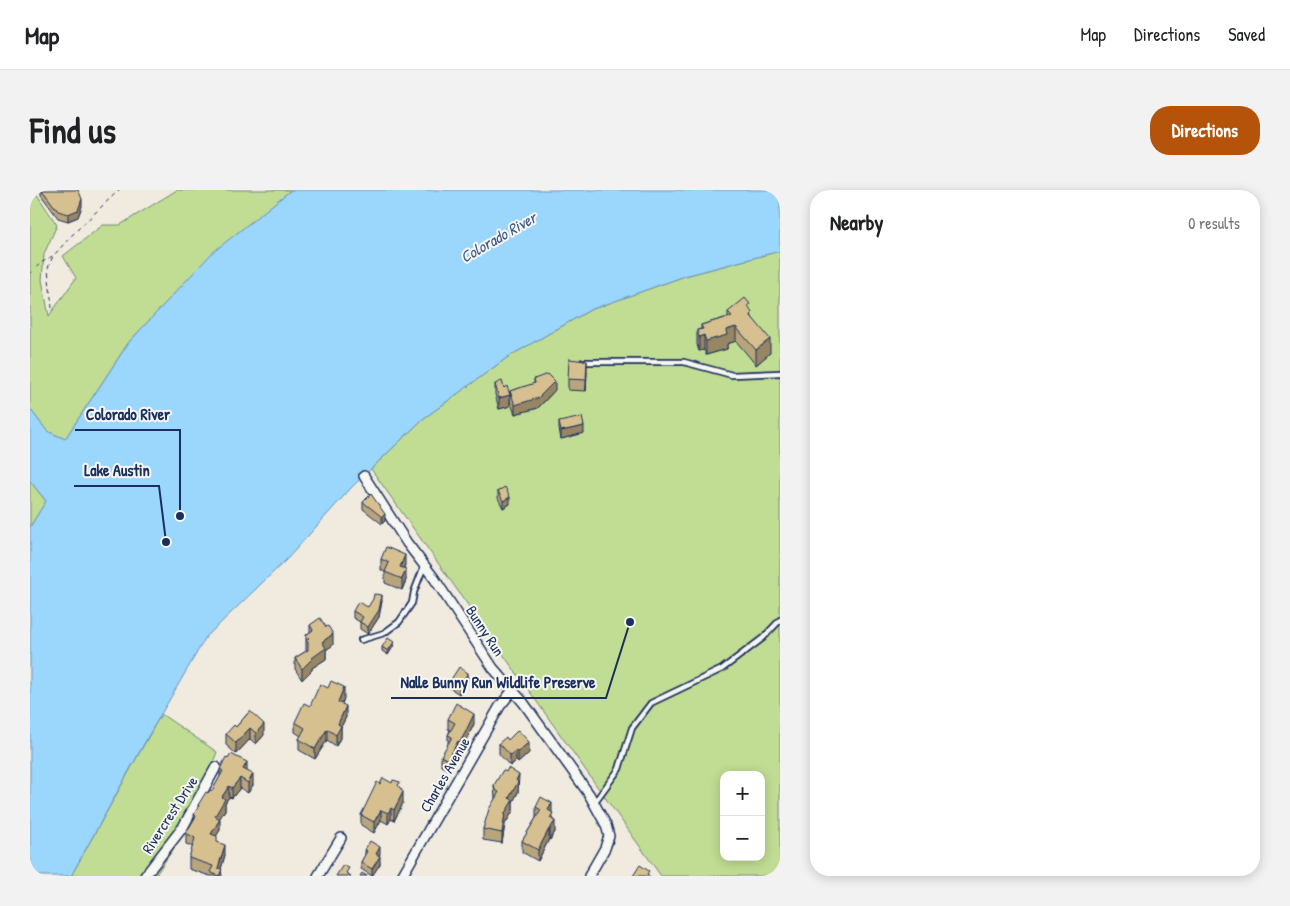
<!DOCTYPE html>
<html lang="en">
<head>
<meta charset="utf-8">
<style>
  body { margin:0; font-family:"Patrick Hand",sans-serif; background:#f2f2f2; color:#202124 }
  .controls { position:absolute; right:15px; bottom:15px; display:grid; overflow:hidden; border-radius:10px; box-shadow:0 2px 12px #0003 }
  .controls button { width:45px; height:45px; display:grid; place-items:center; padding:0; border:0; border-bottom:1px solid #e0e0e0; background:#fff; color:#202124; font:25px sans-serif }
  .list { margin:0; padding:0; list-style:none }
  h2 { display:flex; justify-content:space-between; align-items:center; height:65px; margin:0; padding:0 20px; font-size:21px }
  h2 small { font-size:16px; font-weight:400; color:#757577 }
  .map { position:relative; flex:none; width:750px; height:686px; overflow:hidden; border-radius:20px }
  header { display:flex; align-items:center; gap:30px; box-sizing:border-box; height:70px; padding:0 25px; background:#fff; border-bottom:1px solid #e0e0e0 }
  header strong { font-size:24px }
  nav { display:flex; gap:28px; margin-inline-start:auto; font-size:18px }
  .intro { display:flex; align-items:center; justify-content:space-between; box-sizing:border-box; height:120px; padding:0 30px }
  h1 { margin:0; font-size:35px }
  .button { padding:12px 22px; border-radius:20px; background:#b45309; color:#fff; font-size:18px; font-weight:700 }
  main { display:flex; gap:30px; padding:0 30px }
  aside { flex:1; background:#fff; border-radius:20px; box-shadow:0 2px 12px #0003 }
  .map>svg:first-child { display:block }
</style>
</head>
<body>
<header>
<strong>Map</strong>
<nav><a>Map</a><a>Directions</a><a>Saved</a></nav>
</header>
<div class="intro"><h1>Find us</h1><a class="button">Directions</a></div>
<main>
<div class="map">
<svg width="750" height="686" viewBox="0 0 750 686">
  <rect width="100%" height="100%" fill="#f0ebde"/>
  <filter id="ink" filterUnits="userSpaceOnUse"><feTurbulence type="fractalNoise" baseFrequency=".02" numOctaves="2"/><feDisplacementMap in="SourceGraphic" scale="10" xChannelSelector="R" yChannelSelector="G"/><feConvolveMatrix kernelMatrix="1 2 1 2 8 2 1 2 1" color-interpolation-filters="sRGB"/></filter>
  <g filter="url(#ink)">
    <!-- green -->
    <g fill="#c1dc93" stroke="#6e8678" fill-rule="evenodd">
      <polygon points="0,0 4,0 27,35 14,64 12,90 19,126 46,88 33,66 73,35 90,35 147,0 261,0 182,64 99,152 35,249 17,241 0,219"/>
      <path d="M750 61V686H631L341 279 393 229 478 167 560 120 655 86ZM694 585H731V667H694Z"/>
      <polygon points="0,291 16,311 0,337"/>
      <polygon points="131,524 187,562 159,636 125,686 41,686"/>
    </g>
    <!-- water -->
    <polygon fill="#9bd6fc" stroke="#6893bd" points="261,0 750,0 750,61 655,86 560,120 478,167 393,229 322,297 258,368 176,447 120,543 41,686 0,686 0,337 16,311 0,291 0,219 17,241 35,249 99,152 182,63"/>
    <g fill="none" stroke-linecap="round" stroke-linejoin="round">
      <defs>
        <g id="service">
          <polyline points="553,172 654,172 702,185 750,183"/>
          <polyline points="331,450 354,443 369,432 382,413 384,402 394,376"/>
          <polyline points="564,613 589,579 602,538 621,513 692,479 733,448 750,430"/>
        </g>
        <g id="minor">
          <polyline points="334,286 377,353 404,388 463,478 493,512 559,604 576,635 579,646 575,658 559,686"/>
          <polyline points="115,686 153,637 186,577"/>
          <polyline points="288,686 311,648"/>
          <polyline points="372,686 470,516 483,500"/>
        </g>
      </defs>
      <!-- service casing -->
      <use href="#service" stroke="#1b2f5e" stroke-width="8"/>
      <!-- minor casing -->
      <use href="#minor" stroke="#1b2f5e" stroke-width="12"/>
      <!-- path -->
      <g stroke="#1b2f5e" stroke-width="1" stroke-dasharray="4 4" stroke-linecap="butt">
        <polyline points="0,83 11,73 24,65 45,42 89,0"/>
        <polyline points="22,118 18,78 23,66"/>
      </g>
      <!-- service -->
      <use href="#service" stroke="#f6f6f2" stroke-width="4.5"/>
      <!-- minor -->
      <use href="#minor" stroke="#f6f6f2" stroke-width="9"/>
    </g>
    <!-- wall -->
    <g fill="#b9a57b" stroke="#1b2f5e">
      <polygon points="11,0 52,16 48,27 38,31 28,28 11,5"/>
      <polygon points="720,119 722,127 740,163 726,175 706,151 697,154 697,159 676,165 674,160 669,161 667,155 667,140 671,139 671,135 698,127 698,122"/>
      <polygon points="557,182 556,201 538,200 538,189"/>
      <polygon points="504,189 525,200 508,218 485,224 480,211 480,201 504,194"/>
      <polygon points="465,194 480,216 469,219 465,204"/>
      <polygon points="529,232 554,243 531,249 529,239"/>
      <polygon points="468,301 480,314 473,318 468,308"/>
      <polygon points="341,304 355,331 352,334 333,319 333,312"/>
      <polygon points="351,369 375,375 374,378 376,390 372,400 355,393 355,382 351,380"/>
      <polygon points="352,411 349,427 338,444 330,439 330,432 323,428 323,421 338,417"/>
      <polygon points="280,435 303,455 296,460 296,469 282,478 282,480 272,490 265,479 265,468 276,461 276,445 280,442"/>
      <polygon points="364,455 358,465 352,461 352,457"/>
      <polygon points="438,490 429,504 420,498 420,491"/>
      <polygon points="314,508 312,514 316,527 311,537 311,546 306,556 297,550 285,569 269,560 269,549 271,546 265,542 265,532 280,516"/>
      <polygon points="220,521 234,545 226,554 220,549 206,564 196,555 196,544 206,537"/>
      <polygon points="418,529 444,534 435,553 430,562 428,561 418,580 411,576 411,566 418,555 418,545 420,540 418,539"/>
      <polygon points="478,550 499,563 488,573 486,571 480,576 469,564 469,553"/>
      <polygon points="190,579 217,581 223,595 218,603 210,598 202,608 199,607 195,613 195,620 189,629 190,640 186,646 187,652 195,665 191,679 192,686 180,686 159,679 159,668 163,657 156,654 156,643 164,630 164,624 168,618 168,615 178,603 182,601 190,587"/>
      <polygon points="350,594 370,598 373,613 364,631 361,629 358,634 351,630 344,643 331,635 331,625"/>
      <polygon points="464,595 489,596 488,597 488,602 483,612 483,621 475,634 472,653 453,650 453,639 465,609"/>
      <polygon points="506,617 522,622 525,642 520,650 519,649 508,671 492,662 492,651 506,628"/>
      <polygon points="335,659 350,664 349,666 350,674 342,686 331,679 331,672 335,665"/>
    </g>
    <!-- shaded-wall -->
    <g fill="#968664" stroke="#1b2f5e">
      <polygon points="52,9 52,16 48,27 38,31 38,24"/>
      <polygon points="706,137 706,151 697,154 697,159 676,165 676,151 696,140"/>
      <polygon points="674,145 674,160 669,161 669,147"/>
      <polygon points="740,149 740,163 726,175 726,160"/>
      <polygon points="557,171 557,182 556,201 556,190"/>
      <polygon points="525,191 525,200 508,218 485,224 485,215"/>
      <polygon points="480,205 480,216 469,219 469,208"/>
      <polygon points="554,236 554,243 531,249 531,241"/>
      <polygon points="480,307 480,314 473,318 473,311"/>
      <polygon points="355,324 355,331 352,334 352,327"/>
      <polygon points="375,365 375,375 370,388 370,377"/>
      <polygon points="376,379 376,390 372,400 372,389"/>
      <polygon points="352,405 352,411 349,427 338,444 338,437"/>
      <polygon points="303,444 303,455 296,460 296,469 282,478 282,480 272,490 272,479 292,452"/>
      <polygon points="364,452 364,455 358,465 358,461"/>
      <polygon points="438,483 438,490 429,504 429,497"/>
      <polygon points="314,497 314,508 308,523 308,512"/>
      <polygon points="316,516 316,527 311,537 311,546 306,556 306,545 308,534"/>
      <polygon points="444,524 444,534 435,553 430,562 430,552"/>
      <polygon points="234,534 234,545 226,554 226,543"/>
      <polygon points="220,538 220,549 206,564 206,553"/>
      <polygon points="297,539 297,550 285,569 285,559"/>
      <polygon points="428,551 428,561 418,580 418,570"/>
      <polygon points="499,552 499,563 488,573 488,562"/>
      <polygon points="486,560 486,571 480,576 480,565"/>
      <polygon points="217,572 217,583 213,579"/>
      <polygon points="223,584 223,595 218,603 218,593"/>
      <polygon points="489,585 488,602 483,612 483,621 475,634 472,653 472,643 475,623 479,608 486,590"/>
      <polygon points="210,588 210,598 202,608 202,598"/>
      <polygon points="199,596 199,607 195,613 195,620 185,636 185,626 192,607"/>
      <polygon points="373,602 373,613 364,631 364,620"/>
      <polygon points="522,613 522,624 518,620"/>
      <polygon points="361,618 361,629 358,634 358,623"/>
      <polygon points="351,620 351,630 344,643 344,632"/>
      <polygon points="190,629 190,640 181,655 181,644"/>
      <polygon points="525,631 525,642 520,650 520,639"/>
      <polygon points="519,639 519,649 508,671 508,660"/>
      <polygon points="195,655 195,665 189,686 188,678"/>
      <polygon points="350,657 350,664 346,671 346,664"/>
      <polygon points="350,666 350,674 342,686 342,679"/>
    </g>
    <!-- building -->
    <g fill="#d7c08f" stroke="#1b2f5e">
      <polygon points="12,0 48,0 50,4 52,9 48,20 38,24 28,21"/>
      <polygon points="715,108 720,114 718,115 722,123 721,126 740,149 726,160 706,137 696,140 697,145 676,151 674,145 669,147 667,140 673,139 671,135 702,126 698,122"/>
      <polygon points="539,169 557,171 556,190 538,189"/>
      <polygon points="518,184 525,191 508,208 485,215 480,201 505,193 504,189"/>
      <polygon points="472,191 474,198 477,196 480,205 469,208 465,194"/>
      <polygon points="552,227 554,236 531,241 529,232"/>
      <polygon points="475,297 480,307 473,311 468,301"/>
      <polygon points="341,304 355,324 352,327 333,312"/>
      <polygon points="356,357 375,365 370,377 376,379 372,389 355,382 359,373 351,369"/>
      <polygon points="344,404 352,405 349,420 338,437 330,432 333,427 323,421 328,412 338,417 343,409"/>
      <polygon points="290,428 296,437 298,436 303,444 292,452 296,458 282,468 282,469 272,479 265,468 278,460 278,452 276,450 279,448 276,445 283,440 280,435"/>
      <polygon points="358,448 364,452 358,461 352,457"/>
      <polygon points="429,477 438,483 429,497 420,491"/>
      <polygon points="301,491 314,497 308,512 316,516 308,534 311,536 306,545 297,539 285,559 269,549 275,538 265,532 274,513 280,516 290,494 298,498"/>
      <polygon points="426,513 444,524 435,543 430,552 428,551 418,570 411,566 422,547 418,545 425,533 418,529"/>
      <polygon points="220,521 234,534 226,543 220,538 206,553 196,544 204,535 206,537"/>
      <polygon points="488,540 499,552 488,562 486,560 480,565 469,553 476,547 478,550"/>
      <polygon points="201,564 217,572 213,579 223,584 218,593 210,588 202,598 199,596 192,607 195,609 185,626 190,629 181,644 187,646 187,652 195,655 188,678 192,679 189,686 180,682 183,676 159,668 165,648 156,643 166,626 164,624 169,616 168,615 176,602 178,603 180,600 182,601 193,581 190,579 196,567 198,569"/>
      <polygon points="478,578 489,585 486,590 488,592 479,608 483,610 475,623 472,643 453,639 459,619 469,602 465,600 464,595 473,580 476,582"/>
      <polygon points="353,588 362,593 363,590 370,592 368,595 373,602 364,620 361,618 358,623 351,620 344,632 331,625 347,592 350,594"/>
      <polygon points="511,607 522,613 518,620 523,623 520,628 525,631 520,639 519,639 508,660 492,651 511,620 506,617"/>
      <polygon points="340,651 350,657 346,664 350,666 342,679 331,672 337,661 335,659"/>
      <polygon points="313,675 319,678 316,683 321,686 306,686"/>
      <polygon points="610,675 619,681 617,684 620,686 603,686"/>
      <polygon points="332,683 337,686 330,686"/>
    </g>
  </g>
  <g text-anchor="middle" stroke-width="4" stroke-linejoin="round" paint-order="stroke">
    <!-- street labels -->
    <g font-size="15" fill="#1b2f5e" stroke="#f6f6f2">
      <text transform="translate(455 441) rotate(57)" y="5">Bunny Run</text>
      <text transform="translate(415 585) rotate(-60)" y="5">Charles Avenue</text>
      <text transform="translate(140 625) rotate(-57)" y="5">Rivercrest Drive</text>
    </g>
    <!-- water labels -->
    <g font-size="16" font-style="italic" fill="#3b5986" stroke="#f6f6f2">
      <text transform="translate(468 47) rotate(-30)" y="6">Colorado River</text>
    </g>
  </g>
  <!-- callouts -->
  <path fill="none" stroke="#1b2f5e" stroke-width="2" d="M150 326L150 240H45M136 352L129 296H44M600 432L576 508H361"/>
  <g fill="#1b2f5e" stroke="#f6f6f2" stroke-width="2">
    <circle cx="150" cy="326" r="5"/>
    <circle cx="136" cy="352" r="5"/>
    <circle cx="600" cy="432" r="5"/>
  </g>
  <g font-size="16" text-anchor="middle" font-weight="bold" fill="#1b2f5e" stroke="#f6f6f2" stroke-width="4" stroke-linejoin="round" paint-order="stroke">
    <text x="98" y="230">Colorado River</text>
    <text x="87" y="286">Lake Austin</text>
    <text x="468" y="498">Nalle Bunny Run Wildlife Preserve</text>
  </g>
</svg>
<div class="controls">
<button>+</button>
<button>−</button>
</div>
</div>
<aside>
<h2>Nearby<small>0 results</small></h2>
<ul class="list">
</ul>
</aside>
</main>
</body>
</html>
